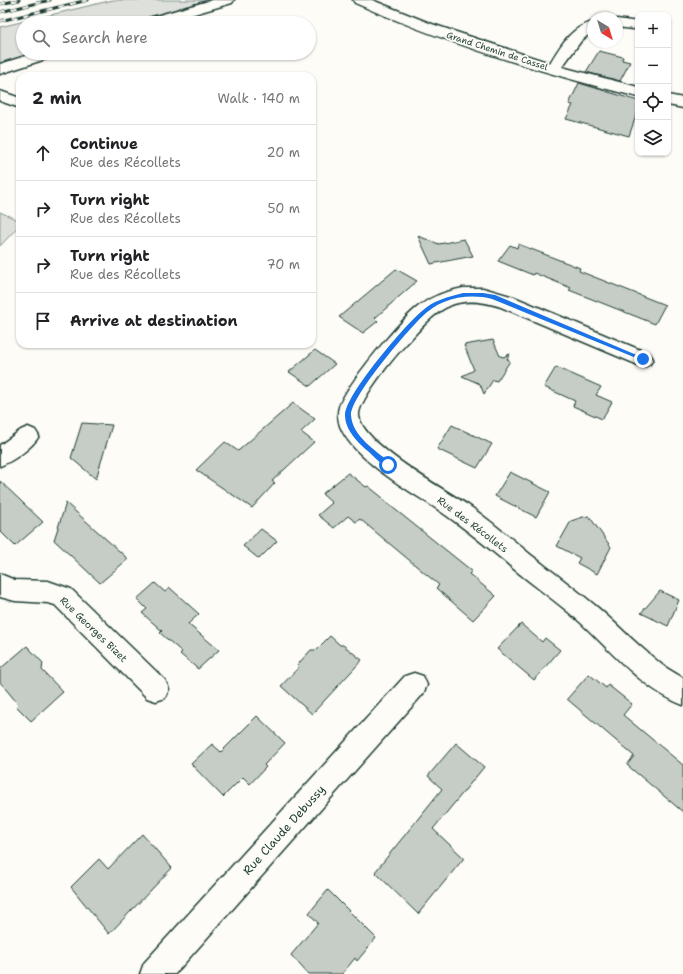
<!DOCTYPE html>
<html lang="en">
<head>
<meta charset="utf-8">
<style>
  body { margin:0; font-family:"Shantell Sans",sans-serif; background:#f6f6f6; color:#202124 }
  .controls { position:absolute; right:12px; top:12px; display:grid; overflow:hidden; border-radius:8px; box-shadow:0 1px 3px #0004 }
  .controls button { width:36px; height:36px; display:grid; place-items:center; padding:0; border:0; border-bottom:1px solid #e0e0e0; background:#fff; color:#202124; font:20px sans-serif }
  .compass { position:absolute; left:587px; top:12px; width:36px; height:36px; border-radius:50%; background:#fff; box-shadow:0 1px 3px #0004; rotate:142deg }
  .stop { position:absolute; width:12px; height:12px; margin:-9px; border:3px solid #1a73e8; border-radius:50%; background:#fff }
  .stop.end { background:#1a73e8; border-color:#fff; box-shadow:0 1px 4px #0008 }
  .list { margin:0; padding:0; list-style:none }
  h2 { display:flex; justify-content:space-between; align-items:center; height:52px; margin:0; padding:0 16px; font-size:17px }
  h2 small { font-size:13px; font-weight:400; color:#757577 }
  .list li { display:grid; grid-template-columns:26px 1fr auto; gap:12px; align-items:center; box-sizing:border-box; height:56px; padding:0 16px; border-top:1px solid #e0e0e0 }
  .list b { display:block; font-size:15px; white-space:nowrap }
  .list p { margin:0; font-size:13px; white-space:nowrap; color:#757577 }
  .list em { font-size:13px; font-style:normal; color:#757577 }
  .icon { flex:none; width:22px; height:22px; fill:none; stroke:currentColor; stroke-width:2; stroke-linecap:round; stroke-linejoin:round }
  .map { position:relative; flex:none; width:683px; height:974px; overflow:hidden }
  .search { position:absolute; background:#fff; box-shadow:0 1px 3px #0004; left:16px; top:16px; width:300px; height:44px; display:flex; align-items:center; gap:10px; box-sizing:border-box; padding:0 14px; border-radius:22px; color:#757577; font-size:15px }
  .panel { position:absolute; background:#fff; box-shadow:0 1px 3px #0004; left:16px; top:72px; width:300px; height:276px; border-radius:12px }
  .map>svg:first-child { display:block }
</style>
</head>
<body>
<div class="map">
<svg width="683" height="974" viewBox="0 0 683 974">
  <rect width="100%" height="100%" fill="#fdfcf7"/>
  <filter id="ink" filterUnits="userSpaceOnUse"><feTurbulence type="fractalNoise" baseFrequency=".025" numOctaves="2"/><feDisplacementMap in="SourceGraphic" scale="8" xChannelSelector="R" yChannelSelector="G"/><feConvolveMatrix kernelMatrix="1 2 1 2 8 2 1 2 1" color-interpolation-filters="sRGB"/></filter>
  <g filter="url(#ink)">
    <!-- green -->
    <g fill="#dde0db" stroke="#7e8e88">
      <polygon points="113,0 208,0 127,23 23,23 23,53 33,53 0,64 0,27"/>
      <polygon points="0,212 20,221 20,225 0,246"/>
    </g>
    <!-- building -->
    <g fill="#c6cdc7" stroke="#1f3d34">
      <polygon points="599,51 623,57 622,60 630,62 620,81 586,72"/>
      <polygon points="579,83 638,101 638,110 629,136 566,119 573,105 569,104"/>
      <polygon points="418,236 439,244 464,239 473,256 431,264"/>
      <polygon points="518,244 580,268 579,271 665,305 655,324 569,290 571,288 534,273 533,275 498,261 510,245 517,248"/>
      <polygon points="396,269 417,281 375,318 378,321 363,333 339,317"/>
      <polygon points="493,340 500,356 503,357 510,354 507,359 510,361 497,381 493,380 484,394 480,384 462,376 474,370 464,345"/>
      <polygon points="315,350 335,364 310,386 289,372"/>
      <polygon points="556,367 601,387 596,395 612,402 602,419 573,406 575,401 544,387"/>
      <polygon points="293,403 315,419 301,432 314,442 272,481 275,483 252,508 196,470 225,442 238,451"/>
      <polygon points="82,423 112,425 96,479 71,458"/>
      <polygon points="452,425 492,444 477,468 437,449"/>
      <polygon points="510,472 550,492 536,517 495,496"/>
      <polygon points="348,473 366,487 368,486 383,498 382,499 472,571 469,574 496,596 473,620 436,588 439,585 360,519 356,522 348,516 334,528 318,515 332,503 322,494"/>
      <polygon points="0,481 43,522 15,546 0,531"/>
      <polygon points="66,503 128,559 100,583 54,540"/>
      <polygon points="589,516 611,547 597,574 577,563 580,558 557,546 571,521 583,517"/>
      <polygon points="261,529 277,541 259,559 243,546"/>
      <polygon points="155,583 165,592 170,588 199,614 188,624 219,650 198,669 180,654 182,652 160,633 162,631 142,613 147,609 137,599"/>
      <polygon points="660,591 679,600 668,626 641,613"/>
      <polygon points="521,624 542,642 545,638 560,650 534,680 497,649"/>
      <polygon points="330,636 340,645 343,645 362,660 312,714 281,686 299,667 297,665 311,650 316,650"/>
      <polygon points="27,646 43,663 42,670 63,692 31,721 16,706 18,704 0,682 0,669"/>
      <polygon points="589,674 606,688 608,685 632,704 623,715 683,765 683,812 627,765 634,756 567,699"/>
      <polygon points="257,716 285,743 264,765 266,767 250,784 243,777 223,797 191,764 212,744 221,752"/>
      <polygon points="456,743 484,767 433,829 464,858 418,914 375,872 442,789 428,776"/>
      <polygon points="142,834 172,868 109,934 71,887 99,859 108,869"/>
      <polygon points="328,890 376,938 357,961 355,958 342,974 308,974 291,955 318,923 309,913"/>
    </g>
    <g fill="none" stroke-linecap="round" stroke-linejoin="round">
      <defs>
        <g id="minor">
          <polygon points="212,0 234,0 232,3 163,23 140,23 142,20"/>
          <path d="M353 0H372L432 24 550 63C561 45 571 27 593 22V31L581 41 562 67 638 87V97C542 73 446 43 355 3Z"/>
          <polygon points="617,19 638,22 638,28 633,29 617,27"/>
          <polygon points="35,53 57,53 55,56 0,74 0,64"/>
          <polygon points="0,91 20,98 20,108 0,101"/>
          <polygon points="668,95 683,98 683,108 668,105"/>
          <path d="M463 288H483L514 297 650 354 653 359 650 364 643 367 501 307C455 293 440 307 410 340 398 352 357 401 359 416 362 444 444 489 468 505 490 520 510 538 531 555 553 572 576 589 597 607 617 624 635 643 655 659 663 667 674 672 683 678V705C642 689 612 652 581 623 560 604 537 588 515 570 490 549 464 527 437 509 407 489 353 459 340 426 338 419 337 413 339 407 346 386 400 320 419 306 434 295 445 292 463 288Z"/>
          <path d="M28 427 35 430 39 436C32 448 13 461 0 466V445L21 430Z"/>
          <polygon points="0,574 15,580 48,581 71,589 165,680 169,689 165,698 156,701 147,698 55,605 48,603 15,601 0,597"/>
          <polygon points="414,673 423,676 427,685 423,694 175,974 140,974 144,963 405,676"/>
        </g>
      </defs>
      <!-- minor casing -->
      <use href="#minor" stroke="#1f3d34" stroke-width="3"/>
      <!-- minor -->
      <use href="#minor" fill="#fdfcf7" fill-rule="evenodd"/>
      <defs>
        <g id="rail">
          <polyline points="0,4 19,0"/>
          <polyline points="0,12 50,0"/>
          <polyline points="0,21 88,0"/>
        </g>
      </defs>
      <!-- rail casing -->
      <use href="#rail" stroke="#1f3d34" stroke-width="3"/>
      <!-- rail -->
      <use href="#rail" stroke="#fdfcf7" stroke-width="2" stroke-dasharray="6" stroke-linecap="butt"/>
    </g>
  </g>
  <!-- route -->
  <path fill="#1a73e8" d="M463 293H483L495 295 646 359 645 360H641L492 299C476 295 459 296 444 302 438 304 431 309 426 313 410 327 351 396 351 415 352 436 376 451 391 463V467C384 468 374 457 369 452 358 443 345 430 345 415 345 395 405 325 422 311 434 300 448 297 463 293Z"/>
  <g text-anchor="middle" stroke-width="3.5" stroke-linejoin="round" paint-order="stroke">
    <!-- far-street labels -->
    <g font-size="9" fill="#1f3d34" stroke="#fdfcf7">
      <text transform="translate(497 51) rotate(18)" y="3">Grand Chemin de Cassel</text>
    </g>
    <!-- street labels -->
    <g font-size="10" fill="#1f3d34" stroke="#fdfcf7">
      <text transform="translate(473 524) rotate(37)" y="4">Rue des Récollets</text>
      <text transform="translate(94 629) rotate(44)" y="4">Rue Georges Bizet</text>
    </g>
    <!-- near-street labels -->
    <g font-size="12" fill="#1f3d34" stroke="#fdfcf7">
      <text transform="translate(284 830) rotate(-48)" y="4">Rue Claude Debussy</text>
    </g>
  </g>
</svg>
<div class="controls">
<button>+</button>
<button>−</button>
<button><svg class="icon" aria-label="locate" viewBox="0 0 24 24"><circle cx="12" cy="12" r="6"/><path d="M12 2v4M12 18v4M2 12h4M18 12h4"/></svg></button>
<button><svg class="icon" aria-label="layers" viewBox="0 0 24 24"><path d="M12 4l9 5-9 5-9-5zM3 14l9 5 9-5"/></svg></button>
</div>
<svg class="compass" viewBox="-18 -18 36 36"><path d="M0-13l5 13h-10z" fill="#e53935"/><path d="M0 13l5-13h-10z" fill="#757577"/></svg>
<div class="stop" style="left:388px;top:465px"></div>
<div class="stop end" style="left:643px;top:359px"></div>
<div class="search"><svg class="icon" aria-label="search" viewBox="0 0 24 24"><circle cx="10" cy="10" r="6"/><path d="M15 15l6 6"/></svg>Search here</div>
<section class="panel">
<h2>2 min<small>Walk · 140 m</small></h2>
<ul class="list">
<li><svg class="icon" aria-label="ahead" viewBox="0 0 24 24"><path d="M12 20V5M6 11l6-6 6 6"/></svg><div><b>Continue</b><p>Rue des Récollets</p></div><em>20 m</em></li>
<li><svg class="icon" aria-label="right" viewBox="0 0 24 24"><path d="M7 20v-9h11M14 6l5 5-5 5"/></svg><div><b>Turn right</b><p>Rue des Récollets</p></div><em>50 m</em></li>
<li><svg class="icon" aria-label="right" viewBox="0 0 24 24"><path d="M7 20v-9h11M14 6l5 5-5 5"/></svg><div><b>Turn right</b><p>Rue des Récollets</p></div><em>70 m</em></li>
<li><svg class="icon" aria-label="arrive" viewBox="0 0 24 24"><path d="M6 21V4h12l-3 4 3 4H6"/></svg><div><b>Arrive at destination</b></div></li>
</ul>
</section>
</div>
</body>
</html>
